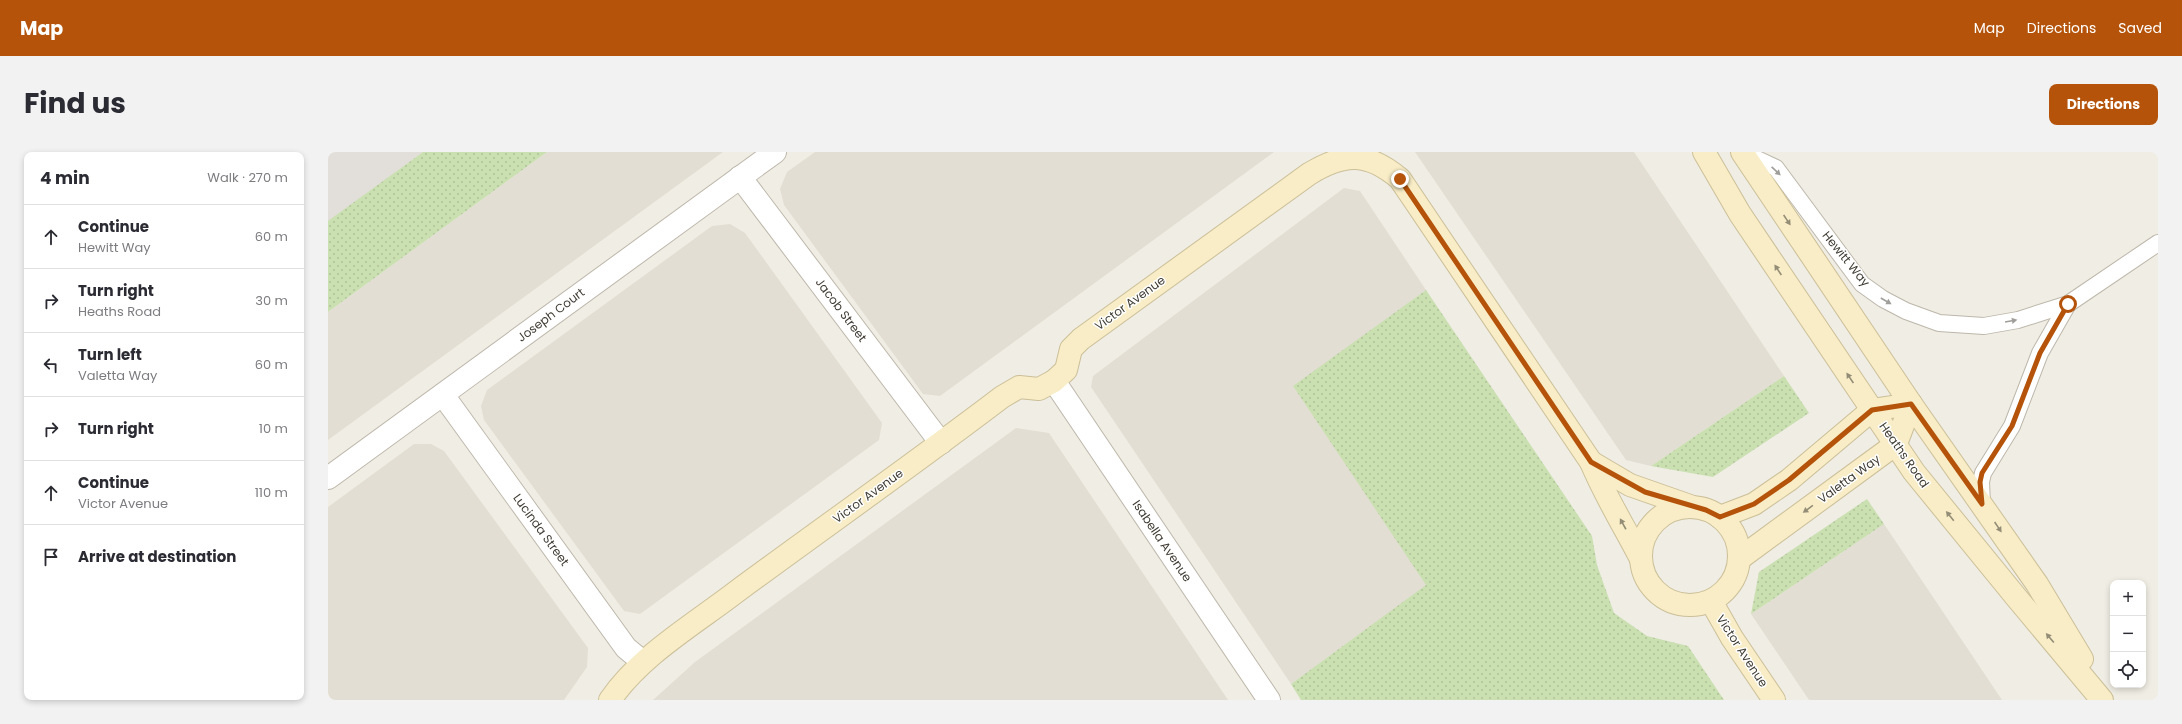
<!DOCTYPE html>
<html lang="en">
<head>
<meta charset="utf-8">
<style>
  body { margin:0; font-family:Poppins,sans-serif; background:#f2f2f3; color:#2b2b33 }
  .controls { position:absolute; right:12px; bottom:12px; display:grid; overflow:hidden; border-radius:8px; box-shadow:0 2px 6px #0003 }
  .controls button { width:36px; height:36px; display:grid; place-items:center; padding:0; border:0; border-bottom:1px solid #e1e1e2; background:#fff; color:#2b2b33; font:20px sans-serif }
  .stop { position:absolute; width:12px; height:12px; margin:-9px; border:3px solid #b45309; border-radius:50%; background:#fff }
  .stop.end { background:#b45309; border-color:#fff; box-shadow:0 1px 4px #0008 }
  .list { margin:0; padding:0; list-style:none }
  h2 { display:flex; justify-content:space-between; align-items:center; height:52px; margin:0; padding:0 16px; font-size:17px }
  h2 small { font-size:13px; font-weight:400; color:#7c7c81 }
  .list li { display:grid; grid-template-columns:26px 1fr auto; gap:12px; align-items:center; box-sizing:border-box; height:64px; padding:0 16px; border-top:1px solid #e1e1e2 }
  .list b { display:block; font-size:15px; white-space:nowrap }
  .list p { margin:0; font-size:13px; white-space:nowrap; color:#7c7c81 }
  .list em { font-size:13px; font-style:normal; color:#7c7c81 }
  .icon { flex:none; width:22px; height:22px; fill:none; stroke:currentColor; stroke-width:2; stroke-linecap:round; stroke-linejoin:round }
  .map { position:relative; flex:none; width:1830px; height:548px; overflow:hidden; border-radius:8px }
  header { display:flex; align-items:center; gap:24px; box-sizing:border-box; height:56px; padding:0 20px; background:#b45309; color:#fff }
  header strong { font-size:19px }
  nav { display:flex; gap:22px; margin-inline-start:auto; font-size:14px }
  .intro { display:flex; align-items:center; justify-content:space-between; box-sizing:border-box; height:96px; padding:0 24px }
  h1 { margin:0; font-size:28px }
  .button { padding:10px 18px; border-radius:8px; background:#b45309; color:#fff; font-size:14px; font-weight:700 }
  main { display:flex; gap:24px; padding:0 24px }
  aside { flex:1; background:#fff; border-radius:8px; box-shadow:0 2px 6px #0003 }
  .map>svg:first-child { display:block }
</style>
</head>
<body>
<header>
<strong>Map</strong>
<nav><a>Map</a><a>Directions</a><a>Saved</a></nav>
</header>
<div class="intro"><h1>Find us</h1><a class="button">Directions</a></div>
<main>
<aside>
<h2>4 min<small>Walk · 270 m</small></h2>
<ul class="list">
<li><svg class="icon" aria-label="ahead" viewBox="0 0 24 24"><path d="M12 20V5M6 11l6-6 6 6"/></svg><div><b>Continue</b><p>Hewitt Way</p></div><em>60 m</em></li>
<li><svg class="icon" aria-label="right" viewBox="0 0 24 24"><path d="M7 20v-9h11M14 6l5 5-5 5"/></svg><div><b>Turn right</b><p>Heaths Road</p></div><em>30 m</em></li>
<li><svg class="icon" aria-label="left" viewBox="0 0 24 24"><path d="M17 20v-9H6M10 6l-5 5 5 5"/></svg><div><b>Turn left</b><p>Valetta Way</p></div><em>60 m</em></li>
<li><svg class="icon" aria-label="right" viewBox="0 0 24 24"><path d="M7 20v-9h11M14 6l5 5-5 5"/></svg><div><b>Turn right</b></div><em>10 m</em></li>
<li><svg class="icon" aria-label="ahead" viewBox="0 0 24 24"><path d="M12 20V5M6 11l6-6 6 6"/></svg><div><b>Continue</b><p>Victor Avenue</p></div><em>110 m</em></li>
<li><svg class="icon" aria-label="arrive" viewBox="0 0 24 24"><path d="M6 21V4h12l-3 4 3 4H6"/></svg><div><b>Arrive at destination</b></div></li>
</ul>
</aside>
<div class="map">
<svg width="1830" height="548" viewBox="0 0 1830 548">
  <defs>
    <pattern id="grass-dots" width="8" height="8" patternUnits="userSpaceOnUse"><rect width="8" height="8" fill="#cae0b1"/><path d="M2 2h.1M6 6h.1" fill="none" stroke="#afc199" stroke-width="1.8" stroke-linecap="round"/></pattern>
  </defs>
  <rect width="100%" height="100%" fill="#f0ede4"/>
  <!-- residential -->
  <g fill="#e3ded3">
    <polygon points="219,0 395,0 0,288 0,160"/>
    <polygon points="487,0 946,0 612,244 595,242 456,53 452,37 459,20"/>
    <polygon points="1087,0 1306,0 1456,224 1323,314 1298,308"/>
    <polygon points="1016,36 1032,39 1098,138 966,235 1099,433 963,532 763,235 765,224"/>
    <polygon points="402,72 417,81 554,271 551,288 312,462 296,459 156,268 153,254 159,238 384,74"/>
    <polygon points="688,276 721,281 900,548 325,548 367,510"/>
    <polygon points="86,292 103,292 116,299 260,496 259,515 236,548 0,548 0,355"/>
    <polygon points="1556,372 1674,548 1481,548 1423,462"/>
  </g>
  <!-- industrial -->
  <polygon fill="#e2ded9" points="0,0 95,0 0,70"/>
  <!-- grass -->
  <g fill="url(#grass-dots)">
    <polygon points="95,0 219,0 0,160 0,69"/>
    <polygon points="1098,138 1264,384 1269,413 1286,461 1319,484 1360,494 1396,548 973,548 963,532 1098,433 965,234"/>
    <polygon points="1456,224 1481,261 1385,325 1323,314"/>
    <polygon points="1539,347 1556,372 1423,462 1431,420"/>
  </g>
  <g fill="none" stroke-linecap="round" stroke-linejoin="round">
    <defs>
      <g id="lane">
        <polyline points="1414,0 1448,16 1534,132 1555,147 1578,159 1611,171 1656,174 1690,168 1740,152 1830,91"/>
        <polyline points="1654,352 1653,330 1655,321 1684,274 1712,201 1740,152"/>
      </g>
      <g id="street">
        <polyline points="412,25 613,291"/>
        <polyline points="726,229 941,548"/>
        <polyline points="115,243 298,496 315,510"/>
        <polyline points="0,326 447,0"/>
      </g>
      <g id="secondary">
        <polyline points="1376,0 1412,62 1586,320 1688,445 1774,548"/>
        <polyline points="1414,0 1583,252 1709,432 1754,507"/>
        <polyline points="1263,310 1302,333 1362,354"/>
        <circle cx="1362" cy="404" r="49"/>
        <polyline points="1392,365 1426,352 1461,328 1544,258 1583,252"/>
        <polyline points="1411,407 1568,292 1583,252"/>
        <polyline points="1383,449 1404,486 1446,548"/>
        <path d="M282 548C313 503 365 473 408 440 496 375 586 312 674 245L691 235 711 237 726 229 738 218 743 197 753 187 981 22C1017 0 1040 0 1072 27L1263 310C1277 344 1296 374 1313 407"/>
      </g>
    </defs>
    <!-- lane casing -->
    <use href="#lane" stroke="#bdb7ab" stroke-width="18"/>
    <!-- street casing -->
    <use href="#street" stroke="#bdb7ab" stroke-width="24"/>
    <!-- secondary casing -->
    <use href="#secondary" stroke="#cbbf98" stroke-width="24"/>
    <!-- lane -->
    <use href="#lane" stroke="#fff" stroke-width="16"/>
    <!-- street -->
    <use href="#street" stroke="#fff" stroke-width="22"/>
    <!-- secondary -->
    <use href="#secondary" stroke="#f8edc6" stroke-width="22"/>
  </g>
  <!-- one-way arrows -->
  <defs><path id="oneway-solid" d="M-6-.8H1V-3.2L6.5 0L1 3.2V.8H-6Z"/></defs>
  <g fill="#a09e9a">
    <use href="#oneway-solid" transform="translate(1448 19) rotate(43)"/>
    <use href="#oneway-solid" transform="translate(1558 149) rotate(30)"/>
    <use href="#oneway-solid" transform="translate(1683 169) rotate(-10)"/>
  </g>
  <g fill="#938c76">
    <use href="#oneway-solid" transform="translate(1459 68) rotate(56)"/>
    <use href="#oneway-solid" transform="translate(1450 118) rotate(-124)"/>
    <use href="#oneway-solid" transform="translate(1522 226) rotate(-124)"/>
    <use href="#oneway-solid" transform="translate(1480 357) rotate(144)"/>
    <use href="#oneway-solid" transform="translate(1622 364) rotate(-129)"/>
    <use href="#oneway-solid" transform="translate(1295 372) rotate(-119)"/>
    <use href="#oneway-solid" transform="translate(1670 375) rotate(56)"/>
    <use href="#oneway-solid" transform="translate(1722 486) rotate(-130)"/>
  </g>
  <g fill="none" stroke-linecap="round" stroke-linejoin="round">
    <!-- route -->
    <polyline stroke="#b45309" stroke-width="5" points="1072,27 1263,310 1317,340 1378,358 1392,365 1426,352 1461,328 1544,258 1583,252 1654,352 1652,330 1654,321 1684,274 1712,201 1740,152"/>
  </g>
  <g text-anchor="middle" stroke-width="3" stroke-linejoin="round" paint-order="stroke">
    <!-- street labels -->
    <g font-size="12" fill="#413d35" stroke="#fff">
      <text transform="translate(1518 107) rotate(51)" y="4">Hewitt Way</text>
      <text transform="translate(802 151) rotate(-36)" y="4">Victor Avenue</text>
      <text transform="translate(513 158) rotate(53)" y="4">Jacob Street</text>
      <text transform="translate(223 163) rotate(-37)" y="4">Joseph Court</text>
      <text transform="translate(1576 303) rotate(55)" y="4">Heaths Road</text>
      <text transform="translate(1521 327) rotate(-36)" y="4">Valetta Way</text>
      <text transform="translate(540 344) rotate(-36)" y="4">Victor Avenue</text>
      <text transform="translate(213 378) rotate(54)" y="4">Lucinda Street</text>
      <text transform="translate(834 389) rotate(56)" y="4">Isabella Avenue</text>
      <text transform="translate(1414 499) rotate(57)" y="4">Victor Avenue</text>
    </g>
  </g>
</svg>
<div class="controls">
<button>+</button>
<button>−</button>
<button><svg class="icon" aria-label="locate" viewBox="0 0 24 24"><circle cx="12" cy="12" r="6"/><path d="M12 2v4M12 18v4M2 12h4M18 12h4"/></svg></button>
</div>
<div class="stop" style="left:1740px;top:152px"></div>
<div class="stop end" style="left:1072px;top:27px"></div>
</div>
</main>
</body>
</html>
